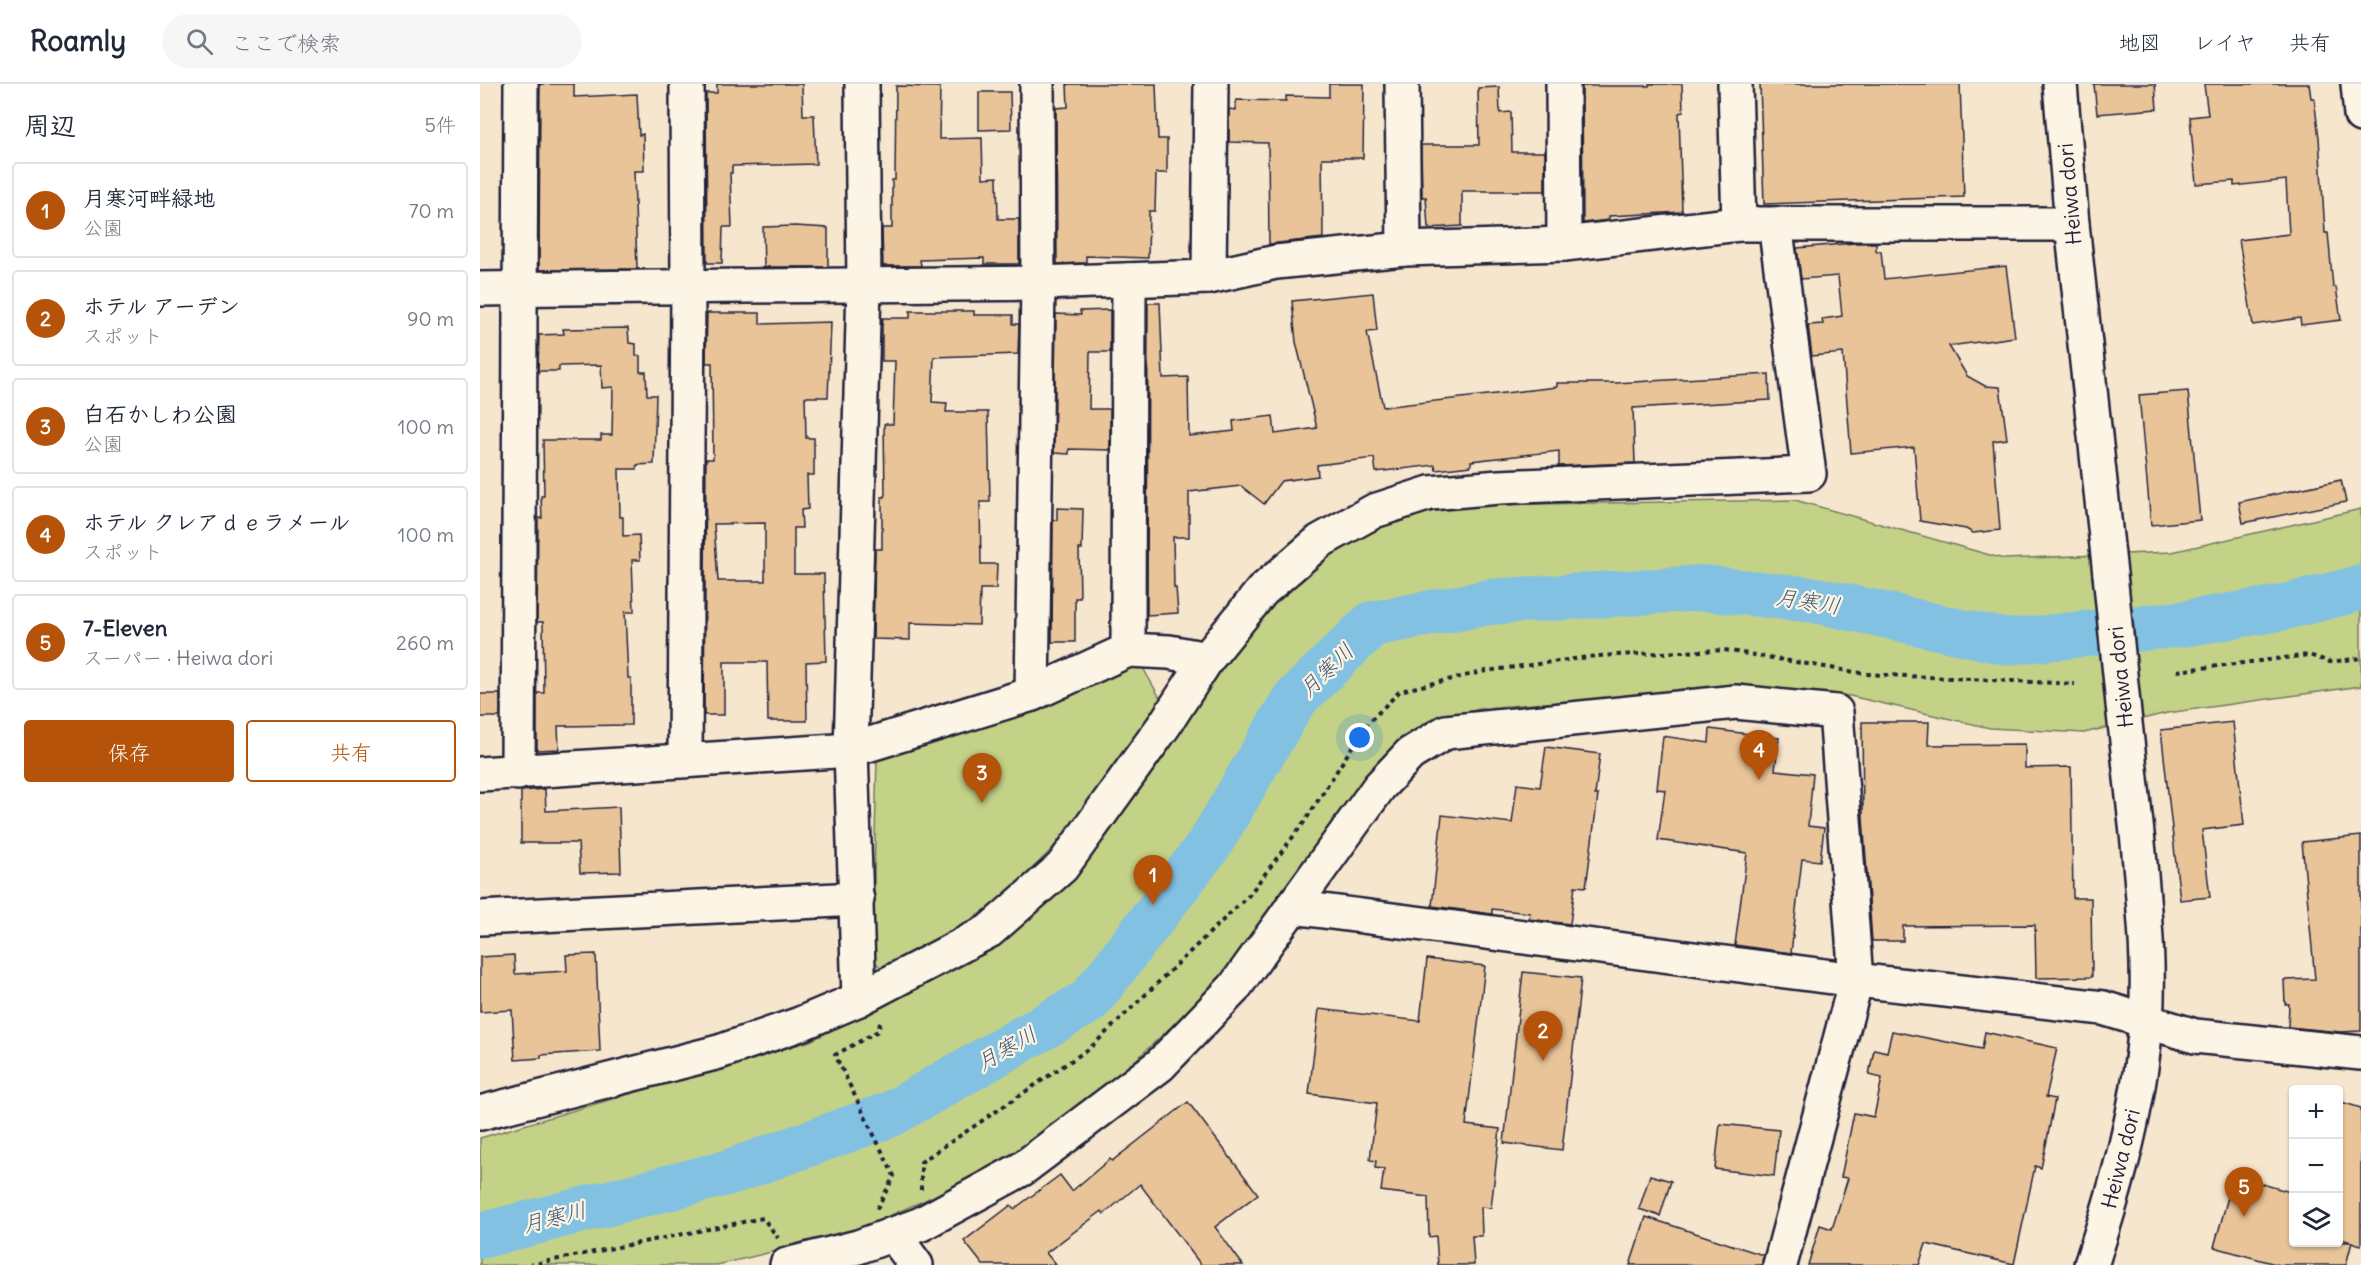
<!DOCTYPE html>
<html lang="ja">
<head>
<meta charset="utf-8">
<style>
  body { margin:0; font-family:Delius,"Klee One",sans-serif; background:#f6f6f7; color:#1f2937 }
  .controls { position:absolute; right:18px; bottom:18px; display:grid; overflow:hidden; border-radius:6px; box-shadow:0 2px 4px #0004 }
  .controls button { width:54px; height:54px; display:grid; place-items:center; padding:0; border:0; border-bottom:2px solid #e0e1e3; background:#fff; color:#1f2937; font:30px sans-serif }
  .you { position:absolute; left:880px; top:654px; width:21px; height:21px; margin:-15px; border:4px solid #fff; border-radius:50%; background:#1a73e8; box-shadow:0 0 0 9px #1a73e833 }
  .badge { display:grid; place-items:center; width:39px; height:39px; border-radius:50%; background:#b45309; color:#fff; font-size:20px; font-weight:700 }
  .pin { position:absolute; translate:-50% -50px; filter:drop-shadow(0 2px 3px #0008) }
  .pin::after { content:''; position:absolute; top:32px; width:21px; height:18px; background:inherit; clip-path:polygon(0 0,100% 0,50% 100%) }
  .list { margin:0; padding:0; list-style:none }
  h2 { display:flex; justify-content:space-between; align-items:center; height:78px; margin:0; padding:0 24px; font-size:26px }
  h2 small { font-size:20px; font-weight:400; color:#747a83 }
  .list li { display:grid; grid-template-columns:39px 1fr auto; gap:18px; align-items:center; box-sizing:border-box; height:96px; margin:0 12px 12px; padding:0 12px; border:2px solid #e0e1e3; border-radius:6px }
  .list b { display:block; font-size:22px; white-space:nowrap }
  .list p { margin:0; font-size:20px; white-space:nowrap; color:#747a83 }
  .list em { font-size:20px; font-style:normal; color:#747a83 }
  .actions { display:flex; gap:12px; padding:18px 24px }
  .actions a { flex:1; padding:14px 0; border:2px solid #b45309; border-radius:6px; text-align:center; font-size:21px; color:#b45309 }
  .actions .main { background:#b45309; color:#fff }
  .icon { flex:none; width:33px; height:33px; fill:none; stroke:currentColor; stroke-width:2; stroke-linecap:round; stroke-linejoin:round }
  .map { position:relative; flex:none; width:1881px; height:1181px; overflow:hidden }
  header { display:flex; align-items:center; gap:36px; box-sizing:border-box; height:84px; padding:0 30px; background:#fff; border-bottom:2px solid #e0e1e3 }
  header strong { font-size:28px }
  nav { display:flex; gap:33px; margin-inline-start:auto; font-size:21px }
  .search { width:420px; height:54px; background:#f6f6f7; display:flex; align-items:center; gap:15px; box-sizing:border-box; padding:0 21px; border-radius:33px; color:#747a83; font-size:22px }
  main { display:flex }
  aside { flex:1; background:#fff }
  .map>svg:first-child { display:block }
</style>
</head>
<body>
<header>
<strong>Roamly</strong>
<div class="search"><svg class="icon" aria-label="search" viewBox="0 0 24 24"><circle cx="10" cy="10" r="6"/><path d="M15 15l6 6"/></svg>ここで検索</div>
<nav><a>地図</a><a>レイヤ</a><a>共有</a></nav>
</header>
<main>
<aside>
<h2>周辺<small>5件</small></h2>
<ul class="list">
<li><span class="badge">1</span><div><b>月寒河畔緑地</b><p>公園</p></div><em>70 m</em></li>
<li><span class="badge">2</span><div><b>ホテル アーデン</b><p>スポット</p></div><em>90 m</em></li>
<li><span class="badge">3</span><div><b>白石かしわ公園</b><p>公園</p></div><em>100 m</em></li>
<li><span class="badge">4</span><div><b>ホテル クレアｄｅラメール</b><p>スポット</p></div><em>100 m</em></li>
<li><span class="badge">5</span><div><b>7-Eleven</b><p>スーパー · Heiwa dori</p></div><em>260 m</em></li>
</ul>
<div class="actions"><a class="main">保存</a><a>共有</a></div>
</aside>
<div class="map">
<svg width="1881" height="1181" viewBox="0 0 1881 1181">
  <rect width="100%" height="100%" fill="#f6e6ce"/>
  <filter id="ink" filterUnits="userSpaceOnUse"><feTurbulence type="fractalNoise" baseFrequency=".0167" numOctaves="2"/><feDisplacementMap in="SourceGraphic" scale="12" xChannelSelector="R" yChannelSelector="G"/><feConvolveMatrix kernelMatrix="1 2 1 2 8 2 1 2 1" color-interpolation-filters="sRGB"/></filter>
  <g filter="url(#ink)">
    <!-- green -->
    <g fill="#c3d286" stroke="#727a60" stroke-width="1.5">
      <polygon points="1315,416 1524,475 1692,468 1881,425 1881,602 1687,629 1604,649 1510,644 1370,612 1254,604 1004,624 947,638 900,676 743,894 625,1005 502,1091 368,1150 237,1181 0,1181 0,1054 330,957 420,913 516,853 634,732 779,533 813,495 850,467 895,444 942,429 997,421"/>
      <polygon points="658,575 681,616 658,652 573,764 526,811 468,852 407,888 392,876 397,673"/>
    </g>
    <g fill="none" stroke-linecap="round" stroke-linejoin="round">
      <!-- river -->
      <polyline stroke="#83c1e3" stroke-width="46" points="0,1152 250,1088 411,1030 609,917 729,761 814,616 892,540 1010,518 1223,504 1335,516 1527,558 1701,540 1801,524 1881,504"/>
    </g>
    <!-- building -->
    <g fill="#e9c499" stroke="#22223b" stroke-width="1.5" fill-rule="evenodd">
      <polygon points="60,0 94,0 94,13 157,10 159,51 163,50 164,87 154,87 157,185 59,186"/>
      <polygon points="237,0 322,0 323,31 334,31 336,80 252,82 252,89 250,89 252,143 243,143 242,179 227,179 226,9 237,9"/>
      <polygon points="587,0 676,0 678,55 687,55 687,89 676,89 675,127 669,127 668,174 606,172 606,179 577,180 576,24 588,23"/>
      <polygon points="849,0 884,0 883,74 842,74 843,154 789,160 788,59 749,58 749,25 756,26 756,16 806,17 806,12 849,13"/>
      <polygon points="1169,0 1202,0 1203,28 1199,29 1202,128 1129,132 1129,136 1103,139 1102,2 1169,2"/>
      <polygon points="1280,0 1480,0 1484,113 1284,120"/>
      <polygon points="1614,0 1675,0 1677,25 1617,30"/>
      <polygon points="1724,0 1829,0 1831,14 1834,14 1839,54 1845,149 1848,149 1853,203 1856,203 1861,236 1821,241 1820,234 1773,241 1759,156 1809,150 1806,96 1754,102 1754,97 1716,100 1710,33 1728,31"/>
      <polygon points="416,2 460,3 459,55 502,54 503,94 517,93 518,135 539,135 539,180 504,180 504,174 440,176 441,182 403,182 402,144 412,144 412,96 415,96"/>
      <polygon points="1019,3 1020,29 1031,28 1032,68 1065,68 1065,107 982,107 982,142 948,144 946,113 942,113 941,61 999,61 998,4"/>
      <polygon points="499,8 530,8 531,45 499,46"/>
      <polygon points="315,142 348,144 348,183 284,183 283,143"/>
      <polygon points="1375,159 1396,159 1396,167 1401,167 1404,195 1526,182 1535,253 1469,262 1487,292 1505,302 1520,303 1527,355 1513,357 1520,446 1493,449 1486,445 1440,437 1434,363 1371,369 1363,269 1332,272 1328,241 1343,240 1342,235 1362,232 1358,192 1321,195 1317,164"/>
      <polygon points="893,209 897,247 887,248 903,323 1077,303 1077,299 1136,299 1289,290 1290,316 1153,324 1155,379 1079,382 1079,367 991,377 991,382 956,386 955,381 896,388 894,374 837,381 838,392 801,397 784,420 761,402 709,408 709,453 693,453 694,504 696,504 698,529 667,531 668,219 680,219 683,294 708,293 709,352 754,347 753,337 793,332 795,350 837,344 816,258 812,217"/>
      <polygon points="630,226 630,268 610,268 609,325 630,325 630,366 589,365 589,370 574,369 576,230 601,231 600,227"/>
      <polygon points="430,227 494,227 494,231 533,231 533,240 539,240 538,270 454,273 452,318 467,319 466,328 508,328 510,418 500,418 501,480 517,480 516,505 500,505 499,541 430,539 430,556 393,555 395,465 402,465 402,413 405,413 404,340 413,340 415,277 402,277 402,242 403,234 430,234"/>
      <path d="M227 229H280V240L351 238 348 313H325L326 354H334V391H327L328 425 321 426 322 444H314V490H344L346 577 326 578 327 637H288L287 578H244V631H224L226 375H233L232 279H226ZM285 439V497H238L234 440Z"/>
      <polygon points="148,244 149,259 156,260 156,272 160,272 160,288 166,288 167,311 176,311 174,380 157,381 157,385 139,385 140,433 143,433 143,452 159,451 160,476 152,476 154,528 145,528 148,594 151,594 151,641 78,642 79,665 57,666 57,609 64,609 63,538 57,538 58,434 62,434 61,412 64,412 63,356 121,356 121,351 132,351 133,303 122,304 121,281 79,282 79,287 58,287 59,251 84,250 83,245"/>
      <polygon points="1708,307 1720,436 1671,441 1659,311"/>
      <polygon points="1861,396 1866,418 1763,439 1759,418"/>
      <polygon points="577,424 603,425 602,465 599,465 600,514 595,514 595,558 572,558 573,436 577,436"/>
      <rect x="0" y="610" width="20" height="23"/>
      <polygon points="1382,638 1449,638 1448,661 1545,660 1545,684 1591,683 1593,814 1611,814 1612,893 1556,894 1555,841 1423,842 1423,857 1392,857 1383,734"/>
      <polygon points="1753,638 1764,741 1722,746 1730,813 1700,816 1681,646"/>
      <polygon points="1230,645 1299,654 1295,686 1333,690 1328,742 1344,744 1340,777 1322,775 1311,869 1255,861 1267,769 1178,756 1185,706 1177,705 1183,652 1229,659"/>
      <polygon points="1066,663 1120,670 1115,711 1118,711 1106,803 1095,802 1090,840 1049,835 1050,829 1012,825 1012,830 952,822 962,731 1032,739 1037,700 1060,703"/>
      <polygon points="65,705 66,727 139,723 141,788 100,789 98,759 41,759 41,707"/>
      <polygon points="1881,752 1881,947 1861,948 1808,943 1809,920 1805,920 1804,896 1835,895 1822,758"/>
      <polygon points="116,870 120,967 61,971 61,974 35,976 32,926 0,928 0,873 34,871 35,890 87,887 86,871"/>
      <polygon points="947,875 1005,882 986,1041 1020,1045 1011,1124 1001,1123 1002,1152 992,1152 994,1181 958,1181 956,1152 949,1153 948,1113 901,1107 904,1085 895,1084 896,1077 890,1076 897,1019 829,1010 839,925 940,937"/>
      <polygon points="1043,888 1101,894 1082,1066 1024,1059"/>
      <polygon points="1412,947 1502,965 1505,948 1577,964 1566,1013 1575,1015 1567,1056 1561,1084 1555,1082 1534,1180 1446,1160 1439,1181 1328,1181 1340,1141 1352,1145 1368,1094 1361,1093 1374,1029 1394,1033 1402,994 1389,991 1394,965 1407,968"/>
      <polygon points="1858,1017 1881,1024 1881,1161 1858,1154"/>
      <polygon points="708,1018 778,1110 735,1143 763,1181 721,1181 660,1100 624,1130 622,1127 566,1169 576,1181 503,1181 484,1157 531,1121 534,1125 580,1091 592,1107 630,1075 632,1077"/>
      <polygon points="1240,1040 1299,1046 1294,1092 1235,1085"/>
      <polygon points="1170,1091 1191,1097 1180,1132 1159,1125"/>
      <polygon points="1754,1092 1814,1109 1814,1158 1872,1158 1866,1181 1799,1181 1734,1163"/>
      <polygon points="1166,1133 1283,1171 1282,1181 1150,1181"/>
    </g>
    <g fill="none" stroke-linecap="round" stroke-linejoin="round">
      <defs>
        <g id="minor">
          <polyline points="922,0 924,165"/>
          <polyline points="1083,0 1084,160"/>
          <polyline points="1255,0 1259,140"/>
          <polyline points="1580,0 1592,140 1630,490"/>
          <polyline points="1878,0 1881,31"/>
          <polyline points="729,193 731,0"/>
          <polyline points="0,205 558,199 729,193 796,178 924,165 1084,160 1259,140 1592,140"/>
          <polyline points="648,566 649,196"/>
          <polyline points="552,610 558,199 557,0"/>
          <polyline points="205,675 208,203 207,0"/>
          <polyline points="38,689 41,0"/>
          <polyline points="0,690 371,666 552,610 648,566 689,568 727,575"/>
          <polyline points="812,823 1376,896 1623,924 1715,952 1881,969"/>
          <polyline points="0,834 377,815"/>
          <polyline points="379,915 371,666 384,202 382,0"/>
          <polyline points="0,1029 239,968 320,940 379,915 509,847 582,783 685,640 727,575 782,507 840,457 894,427 950,409 1019,403 1329,390 1295,140"/>
          <polyline points="413,1150 436,1181"/>
          <polyline points="307,1181 378,1163 441,1140 542,1085 680,981 754,904 899,703 930,670 966,648 1256,618 1356,628 1376,896 1300,1181"/>
          <path d="M1611 1181C1637 1102 1660 1021 1666 937 1670 881 1664 825 1659 769 1654 719 1648 669 1643 620"/>
        </g>
      </defs>
      <!-- minor casing -->
      <use href="#minor" stroke="#22223b" stroke-width="38"/>
      <!-- path -->
      <g stroke="#22223b" stroke-width="4" stroke-dasharray="4.5 4.5" stroke-linecap="butt">
        <polyline points="1697,587 1829,571 1850,578 1881,574"/>
        <polyline points="441,1106 441,1078 610,964 769,811 825,737 886,641 920,607 1006,587 1116,572 1244,566 1386,590 1595,600"/>
        <polyline points="397,1125 414,1092 355,971 398,947 401,936"/>
        <polyline points="49,1181 283,1134 298,1154"/>
      </g>
      <!-- minor -->
      <use href="#minor" stroke="#fcf5e5" stroke-width="33"/>
      <defs>
        <polyline id="minor-bridge" points="1630,490 1643,620"/>
      </defs>
      <!-- minor-bridge casing -->
      <use href="#minor-bridge" stroke="#22223b" stroke-width="38" stroke-linecap="butt"/>
      <!-- minor-bridge -->
      <use href="#minor-bridge" stroke="#fcf5e5" stroke-width="33"/>
    </g>
  </g>
  <g text-anchor="middle" stroke-width="4.5" stroke-linejoin="round" paint-order="stroke">
    <!-- street labels -->
    <g font-size="21" fill="#22223b" stroke="#fcf5e5">
      <text transform="translate(1590 110) rotate(-95)" y="7">Heiwa dori</text>
      <text transform="translate(1641 593) rotate(-96)" y="7">Heiwa dori</text>
      <text transform="translate(1641 1075) rotate(-76)" y="7">Heiwa dori</text>
    </g>
    <!-- water labels -->
    <g font-size="22" font-style="italic" fill="#445a76" stroke="#fcf5e5">
      <text transform="translate(1328 517) rotate(9)" y="8">月寒川</text>
      <text transform="translate(846 586) rotate(-44)" y="8">月寒川</text>
      <text transform="translate(526 964) rotate(-30)" y="8">月寒川</text>
      <text transform="translate(74 1133) rotate(-14)" y="8">月寒川</text>
    </g>
  </g>
</svg>
<div class="controls">
<button>+</button>
<button>−</button>
<button><svg class="icon" aria-label="layers" viewBox="0 0 24 24"><path d="M12 4l9 5-9 5-9-5zM3 14l9 5 9-5"/></svg></button>
</div>
<div class="you"></div>
<div class="pin badge" style="left:673px;top:821px">1</div>
<div class="pin badge" style="left:1063px;top:977px">2</div>
<div class="pin badge" style="left:502px;top:719px">3</div>
<div class="pin badge" style="left:1279px;top:696px">4</div>
<div class="pin badge" style="left:1764px;top:1133px">5</div>
</div>
</main>
</body>
</html>
